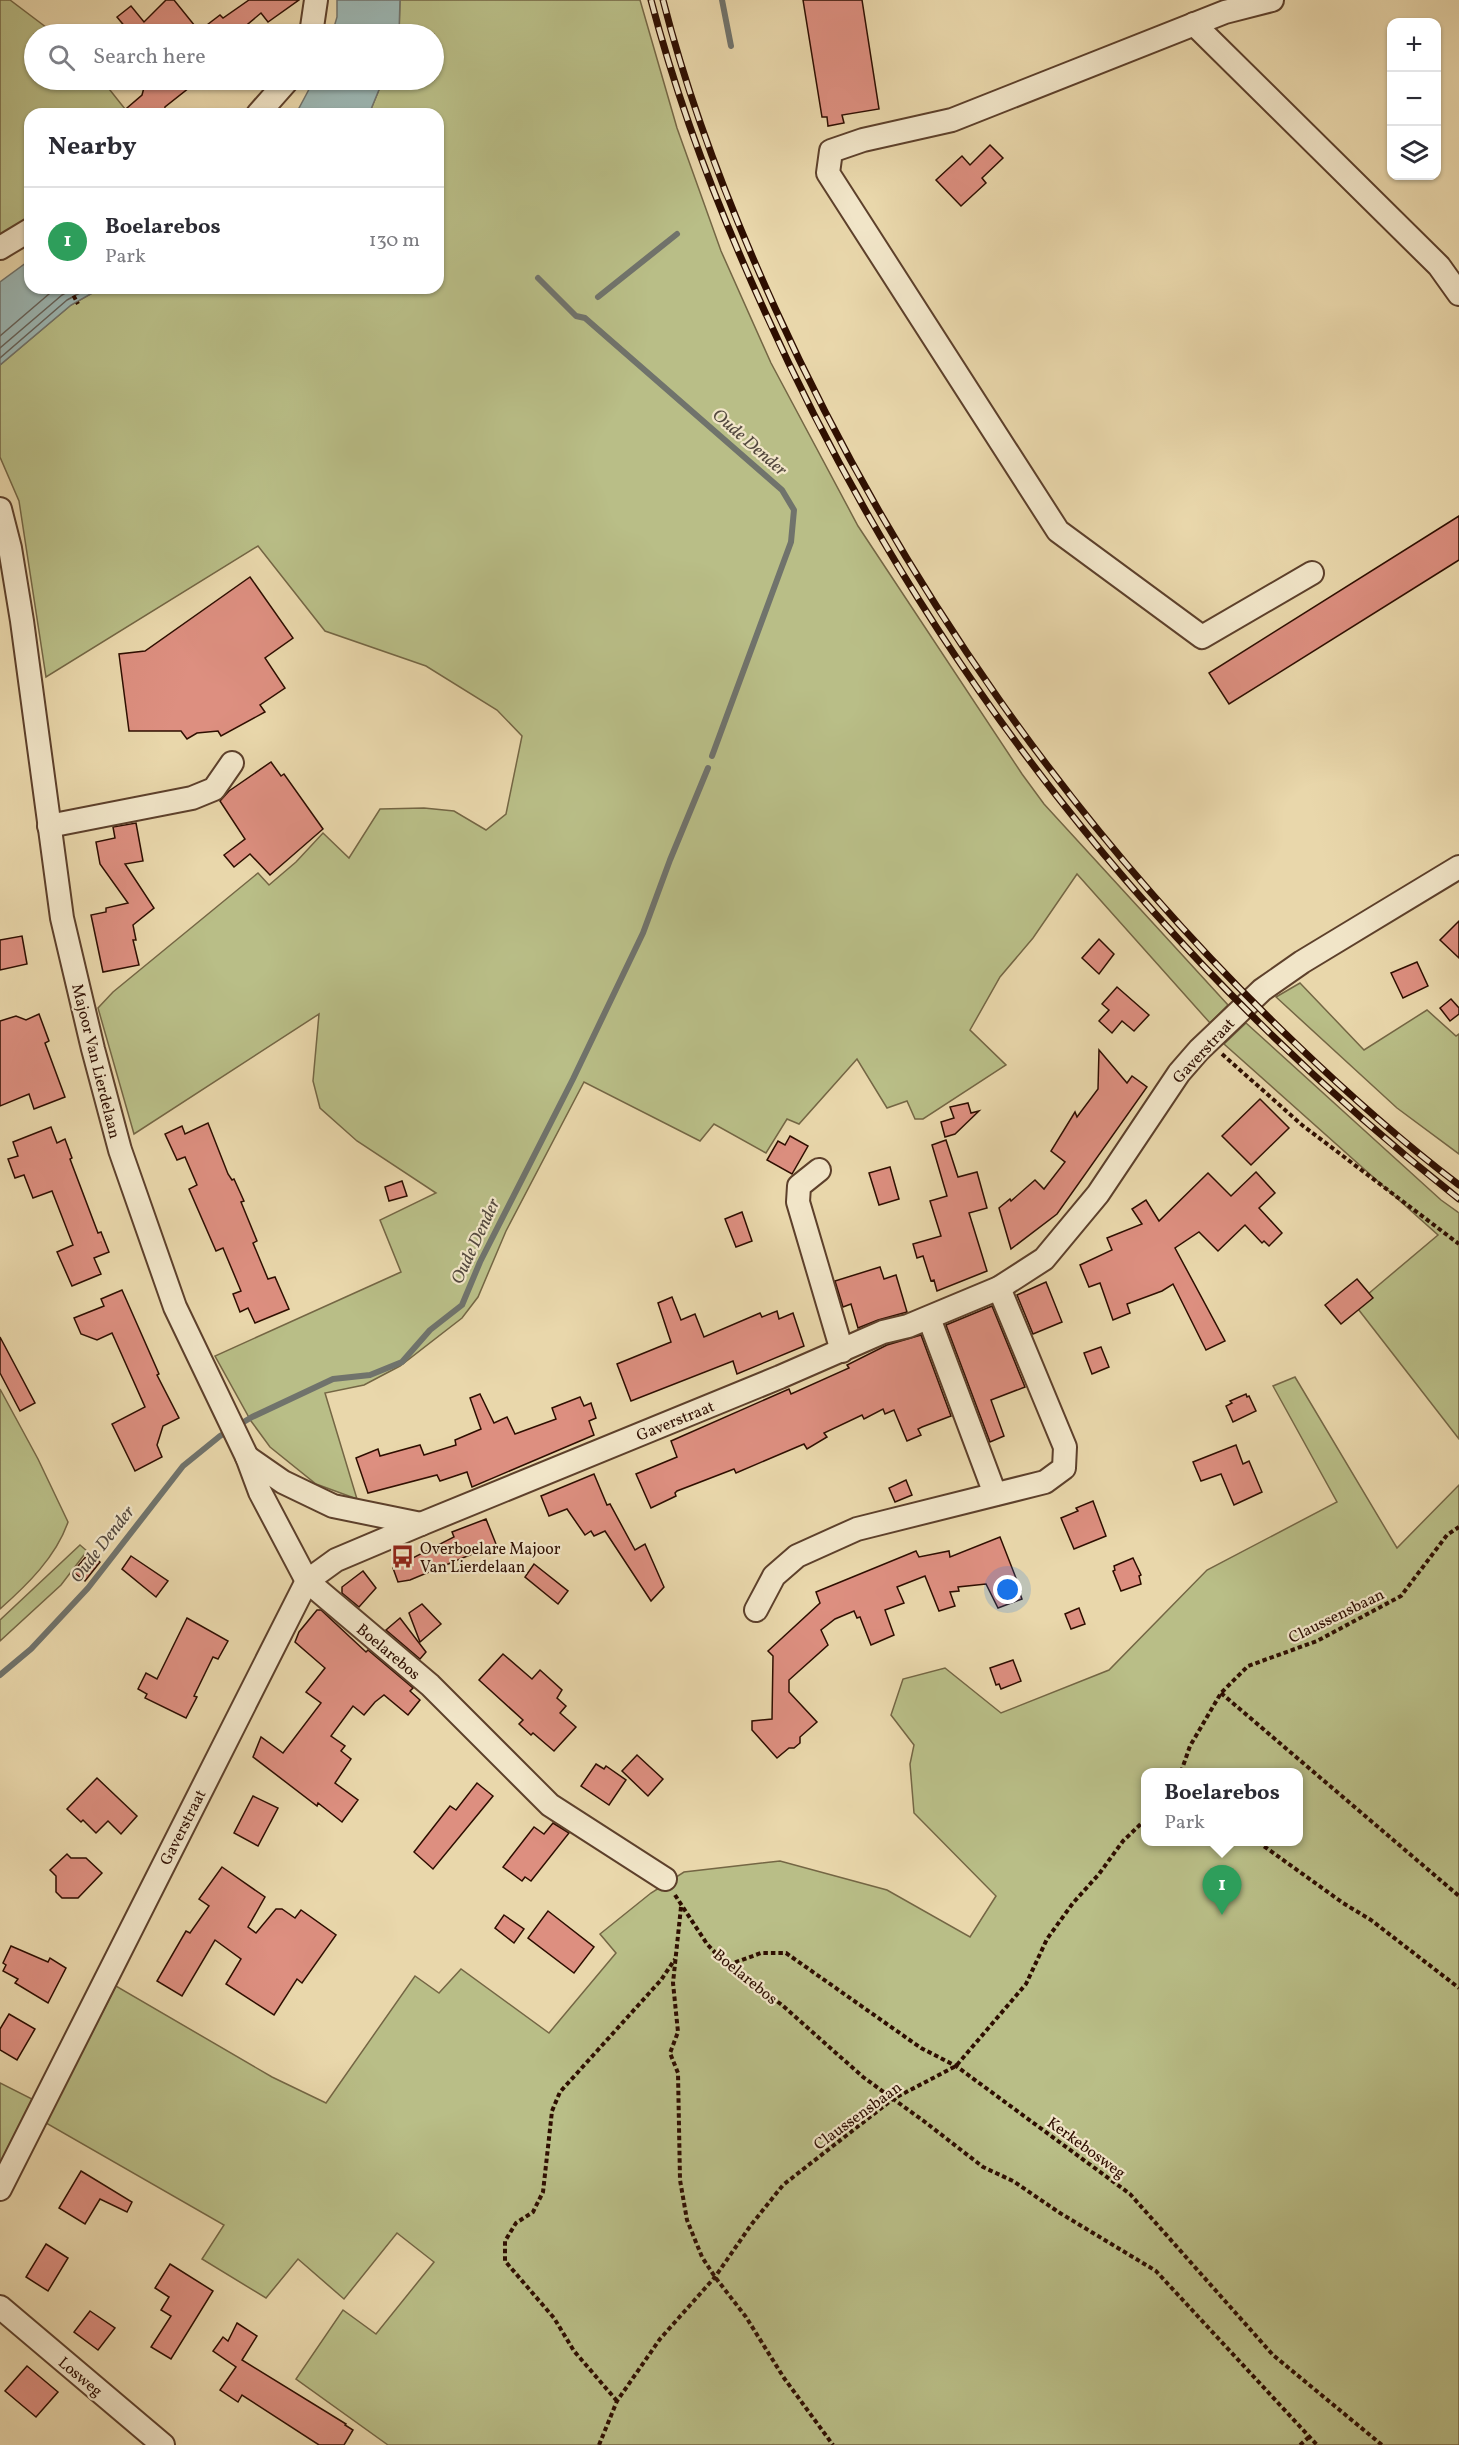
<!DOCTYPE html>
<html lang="en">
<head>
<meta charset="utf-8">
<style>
  body { margin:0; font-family:Vollkorn,serif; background:#f7f7f7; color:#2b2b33 }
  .controls { position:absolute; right:18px; top:18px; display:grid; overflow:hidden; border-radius:12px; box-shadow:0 2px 4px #0004 }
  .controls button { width:54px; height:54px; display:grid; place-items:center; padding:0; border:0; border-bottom:2px solid #e1e1e2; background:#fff; color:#2b2b33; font:30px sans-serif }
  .you { position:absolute; left:1008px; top:1590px; width:21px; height:21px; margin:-15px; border:4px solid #fff; border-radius:50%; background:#1a73e8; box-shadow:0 0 0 9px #1a73e833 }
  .badge { display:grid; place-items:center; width:39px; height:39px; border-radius:50%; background:#1a73e8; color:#fff; font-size:20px; font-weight:700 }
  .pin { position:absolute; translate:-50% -50px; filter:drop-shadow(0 2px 3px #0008) }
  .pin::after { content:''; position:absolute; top:32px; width:21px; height:18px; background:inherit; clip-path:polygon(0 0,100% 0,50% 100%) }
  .popup { position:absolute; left:1141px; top:1768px; width:162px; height:78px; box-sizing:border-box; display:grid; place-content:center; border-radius:12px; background:#fff; filter:drop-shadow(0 2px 4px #0005); font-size:20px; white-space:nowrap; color:#7c7c81 }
  .popup b { font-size:22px; color:#2b2b33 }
  .popup::after { content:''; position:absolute; left:50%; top:100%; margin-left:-12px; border:12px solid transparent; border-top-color:#fff }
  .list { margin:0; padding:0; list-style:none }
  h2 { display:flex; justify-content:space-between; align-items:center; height:78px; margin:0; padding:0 24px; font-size:26px }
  h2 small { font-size:20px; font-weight:400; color:#7c7c81 }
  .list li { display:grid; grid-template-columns:39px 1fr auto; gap:18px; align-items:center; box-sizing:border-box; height:108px; padding:0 24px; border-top:2px solid #e1e1e2 }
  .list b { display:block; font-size:22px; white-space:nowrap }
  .list p { margin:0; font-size:20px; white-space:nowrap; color:#7c7c81 }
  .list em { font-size:20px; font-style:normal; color:#7c7c81 }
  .icon { flex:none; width:33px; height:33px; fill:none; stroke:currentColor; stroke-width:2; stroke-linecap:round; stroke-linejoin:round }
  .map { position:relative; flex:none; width:1459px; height:2445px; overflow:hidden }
  .search { position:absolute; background:#fff; box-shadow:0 2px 4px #0004; left:24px; top:24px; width:420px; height:66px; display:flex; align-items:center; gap:15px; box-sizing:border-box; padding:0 21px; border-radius:33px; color:#7c7c81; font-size:22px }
  .panel { position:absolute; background:#fff; box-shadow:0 2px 4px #0004; left:24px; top:108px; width:420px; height:186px; border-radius:18px }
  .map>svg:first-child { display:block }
</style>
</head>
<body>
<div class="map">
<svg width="1459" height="2445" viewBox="0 0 1459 2445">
  <rect width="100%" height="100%" fill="#e9d7ab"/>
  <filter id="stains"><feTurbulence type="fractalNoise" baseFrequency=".00333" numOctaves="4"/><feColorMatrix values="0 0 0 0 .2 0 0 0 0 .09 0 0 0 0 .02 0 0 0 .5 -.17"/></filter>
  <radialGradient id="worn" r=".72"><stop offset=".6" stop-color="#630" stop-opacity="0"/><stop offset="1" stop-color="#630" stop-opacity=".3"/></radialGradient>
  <!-- green -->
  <g fill="#b9be87" stroke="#746644" stroke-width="1.5" fill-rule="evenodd">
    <polygon points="0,0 10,0 55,34 34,34 34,80 102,80 129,114 30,114 30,226 0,245"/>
    <polygon points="400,0 640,0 677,128 721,251 771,363 858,526 1022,774 1044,804 1228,1005 1210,1023 1077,874 1033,938 1000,977 970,1030 1006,1065 923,1119 915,1119 907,1101 887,1108 857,1059 799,1124 787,1119 766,1153 714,1124 700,1141 584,1082 506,1231 478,1297 462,1318 400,1366 364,1385 325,1393 357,1499 316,1484 270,1447 251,1421 215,1356 401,1272 380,1220 436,1193 357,1141 320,1108 313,1081 319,1014 134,1134 98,1008 113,992 258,873 269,885 296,862 323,833 349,858 380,809 424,808 454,811 486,830 506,814 522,736 497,710 426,666 325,631 258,546 46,677 19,501 0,457 0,365 71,305 101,288 438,288 438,114 369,114 383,80 434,80 434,34 399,34"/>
    <polygon points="1300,983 1364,1050 1427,1010 1456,1036 1459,1034 1459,1154 1397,1108 1276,997"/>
    <polygon points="1246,1023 1441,1200 1459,1213 1459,1439 1355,1305 1438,1235 1224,1044"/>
    <path d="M1295 1377 1397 1548 1459 1485V2445H388L296 2379 343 2310 376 2334 434 2262 397 2233 344 2299 298 2259 266 2298 202 2259 224 2225 46 2123 116 1986 272 2077 326 2103 415 1976 439 1993 461 1969 549 2033 616 1953 600 1934 651 1893 684 1872 780 1861 887 1890 970 1937 996 1896 914 1813 910 1764 914 1745 891 1715 903 1679 945 1668 1001 1713 1109 1670 1207 1570 1337 1502 1273 1386ZM1146 1772H1298V1842H1146Z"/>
    <path d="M0 1389 38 1459 68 1522C56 1557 27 1585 0 1609Z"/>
    <polygon points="80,1545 87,1551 61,1585 0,1641 0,1620"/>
    <polygon points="0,2083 32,2099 0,2163"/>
  </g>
  <!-- water -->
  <g fill="#9cb7b4" stroke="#70736c" stroke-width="1.5">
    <polygon points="337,0 400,0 399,34 332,34 337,17"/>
    <polygon points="314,80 383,80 369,114 293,114 299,108"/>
    <polygon points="30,260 30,288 101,288 71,305 0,365 0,282"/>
  </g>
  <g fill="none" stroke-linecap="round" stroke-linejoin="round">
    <!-- shore -->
    <g stroke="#65625a" stroke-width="1.5">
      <polyline points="0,336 56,288"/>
      <polyline points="0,348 62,295 74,288"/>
      <polyline points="0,358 67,300 89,288"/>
    </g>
    <!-- stream -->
    <g stroke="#70736c" stroke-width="6">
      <polyline points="722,0 731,46"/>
      <polyline points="538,278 576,316 585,318 782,490 794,510 791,542 712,756"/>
      <polyline points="598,297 677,234"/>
      <polyline points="0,1675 31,1649 88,1588 183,1466 220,1436 252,1417 333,1379 370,1375 402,1362 430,1330 462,1305 480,1262 573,1079 643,933 670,860 708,768"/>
    </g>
  </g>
  <!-- building -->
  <g fill="#dd8f80" stroke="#2e0e00" stroke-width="1.5">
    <polygon points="166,0 174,0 199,31 220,15 223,18 249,0 299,0 268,22 261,13 236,34 131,34 117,17 131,6 144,22"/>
    <polygon points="803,0 862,0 879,109 842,115 844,123 828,126 827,117 822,117"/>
    <polygon points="146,80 199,80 165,107 164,114 120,114 142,95"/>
    <polygon points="990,145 1003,158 982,178 986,183 961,206 936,180 962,156 970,165"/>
    <polygon points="1459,516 1459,560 1229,704 1209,673"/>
    <polygon points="250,577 293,638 265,658 285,688 260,705 265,712 221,736 218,731 197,733 187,739 181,731 129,731 119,654 145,651"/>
    <polygon points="271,762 281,776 284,774 323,829 270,875 250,854 234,867 224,855 245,839 220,801 229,791"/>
    <polygon points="136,823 143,861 125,864 154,908 133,925 136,940 133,940 139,965 103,972 91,915 106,912 106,908 128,903 100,864 96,842 115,838 113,827"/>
    <polygon points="1459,921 1459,958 1440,940"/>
    <polygon points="22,936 27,964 0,970 0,940"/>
    <polygon points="1099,939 1114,954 1099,974 1082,958"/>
    <polygon points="1417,962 1428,986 1403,998 1391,973"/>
    <polygon points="1117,987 1149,1015 1134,1031 1122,1021 1112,1033 1099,1021 1109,1010 1102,1004"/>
    <polygon points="1451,999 1459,1008 1459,1014 1450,1021 1440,1008"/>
    <polygon points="39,1014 49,1041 45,1043 65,1097 34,1109 29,1094 0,1106 0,1021 16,1016 26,1020"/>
    <polygon points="1099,1050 1127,1083 1132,1076 1147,1087 1057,1214 1011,1249 999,1208 1010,1199 1011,1201 1035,1180 1044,1189 1065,1162 1051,1151 1075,1112 1077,1117 1098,1089"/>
    <polygon points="1260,1099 1289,1128 1251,1165 1222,1136"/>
    <polygon points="968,1103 971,1113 979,1111 955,1134 945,1137 941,1122 954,1118 950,1107"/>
    <polygon points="208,1123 228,1174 232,1180 234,1179 244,1201 241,1202 257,1241 253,1243 268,1279 275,1277 289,1309 255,1323 248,1308 240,1312 233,1294 241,1291 223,1248 216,1251 189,1189 197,1185 185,1157 177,1160 165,1134 182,1126 185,1134"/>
    <polygon points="51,1127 57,1143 65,1139 72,1158 70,1159 98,1233 101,1232 109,1252 94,1258 101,1274 72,1286 57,1252 73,1245 52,1191 33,1198 24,1175 15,1178 8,1159 18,1156 13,1142"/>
    <polygon points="790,1136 808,1146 792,1174 767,1160 778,1141 785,1145"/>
    <polygon points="946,1140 958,1177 977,1172 987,1208 969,1213 987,1271 937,1291 934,1280 931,1281 923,1256 917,1258 913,1244 941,1236 930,1201 947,1196 932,1145"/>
    <polygon points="890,1167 899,1199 879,1205 869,1173"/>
    <polygon points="1256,1172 1275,1193 1259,1208 1282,1233 1269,1246 1264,1241 1262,1243 1245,1225 1218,1251 1199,1232 1175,1248 1225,1341 1206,1350 1173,1284 1162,1291 1127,1304 1130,1313 1113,1320 1100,1283 1089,1287 1080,1265 1112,1250 1107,1238 1142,1224 1132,1209 1146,1200 1159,1221 1208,1173 1231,1196"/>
    <polygon points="402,1181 407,1196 389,1201 385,1187"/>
    <polygon points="742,1212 752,1241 736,1247 725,1219"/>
    <polygon points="880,1267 884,1279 896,1275 907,1312 878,1320 858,1328 851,1304 843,1307 835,1281"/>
    <polygon points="1357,1279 1373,1298 1341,1324 1325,1305"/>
    <polygon points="1046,1282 1062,1322 1033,1334 1017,1295"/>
    <polygon points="122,1290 159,1374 157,1375 179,1418 163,1426 157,1445 162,1457 135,1471 112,1424 145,1407 112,1333 97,1340 81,1334 74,1318 104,1306 101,1299"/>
    <polygon points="672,1297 681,1320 695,1314 704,1337 760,1313 762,1317 777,1311 779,1319 793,1313 804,1346 737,1374 733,1361 631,1401 617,1364 671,1342 658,1303"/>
    <polygon points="992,1306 1025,1387 991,1400 1004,1436 990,1442 946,1325"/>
    <polygon points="921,1335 951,1416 922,1427 918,1429 921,1435 907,1441 894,1410 885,1414 883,1409 864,1419 862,1415 824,1433 827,1437 807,1449 804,1444 736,1473 734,1469 677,1491 675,1493 676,1496 651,1508 636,1474 677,1457 671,1441 789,1389 791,1394 849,1368 847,1365 887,1345"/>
    <polygon points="0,1337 35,1403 20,1411 0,1373"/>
    <polygon points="1101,1347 1109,1367 1092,1374 1084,1353"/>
    <polygon points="480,1394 494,1423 507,1417 515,1434 556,1419 552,1408 580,1397 584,1406 591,1403 596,1418 589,1421 594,1435 472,1487 467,1472 440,1481 437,1475 368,1493 356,1458 378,1449 380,1456 420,1445 424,1455 456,1445 455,1440 481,1429 470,1398"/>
    <polygon points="1246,1394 1247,1397 1249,1396 1256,1411 1233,1422 1226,1406 1232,1403 1230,1401"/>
    <polygon points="1236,1445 1243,1464 1249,1461 1262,1492 1234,1505 1221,1474 1201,1481 1193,1462"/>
    <polygon points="594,1474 607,1505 610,1504 635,1550 645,1544 664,1587 651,1601 605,1531 594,1536 591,1531 585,1535 567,1509 549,1516 541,1496"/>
    <polygon points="906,1480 912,1495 895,1502 889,1488"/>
    <polygon points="1093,1501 1106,1536 1074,1549 1061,1518 1078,1511 1076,1508"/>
    <polygon points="486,1519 496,1544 410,1580 398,1582 393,1568 454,1537 452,1532"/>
    <polygon points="1000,1537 1021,1591 1019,1591 1022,1599 998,1608 986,1584 958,1587 959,1591 950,1592 955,1606 939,1611 925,1576 897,1587 904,1603 885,1610 894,1635 871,1645 860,1617 857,1618 854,1611 835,1619 821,1630 828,1645 789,1680 789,1692 817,1722 800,1737 800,1743 794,1748 789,1748 777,1758 752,1730 752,1721 772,1719 773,1656 768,1651 820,1603 816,1592 916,1551 919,1557 949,1551 950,1557"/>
    <polygon points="89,1553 100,1562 85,1581 73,1572"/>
    <polygon points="131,1556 168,1581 156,1597 122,1569"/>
    <polygon points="1133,1558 1141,1575 1139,1576 1141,1584 1121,1591 1113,1571 1115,1570 1114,1566"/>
    <polygon points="534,1564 568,1591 558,1604 525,1577"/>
    <polygon points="363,1571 376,1588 359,1607 342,1593 342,1587"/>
    <polygon points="422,1604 441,1624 420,1642 409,1613"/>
    <polygon points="1079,1608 1085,1624 1071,1629 1065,1614"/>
    <polygon points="317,1610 321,1610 366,1652 368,1650 413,1688 410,1691 420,1700 408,1715 384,1695 375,1702 364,1715 353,1706 331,1736 345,1746 341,1751 351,1759 335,1783 358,1800 342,1822 318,1803 317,1806 253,1757 261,1737 283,1753 321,1703 306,1692 325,1668 295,1642 299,1632"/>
    <polygon points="187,1618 228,1641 218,1659 213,1657 194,1696 197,1697 186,1718 145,1698 147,1694 138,1689 146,1673 157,1679"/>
    <polygon points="400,1618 426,1652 420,1659 386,1630"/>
    <polygon points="503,1654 532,1679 540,1670 562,1690 557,1698 566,1706 560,1713 576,1727 554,1751 533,1733 531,1735 519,1724 523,1720 479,1680"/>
    <polygon points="1013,1660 1021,1681 1001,1689 999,1684 996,1685 990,1668"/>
    <polygon points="637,1755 663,1779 648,1796 622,1771"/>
    <polygon points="596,1764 604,1769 606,1766 626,1780 609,1805 581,1786"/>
    <polygon points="97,1778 137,1816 121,1834 108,1821 96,1833 83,1820 81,1822 67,1809"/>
    <polygon points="477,1783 493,1796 433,1869 414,1852 450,1806 456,1810"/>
    <polygon points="253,1796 278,1808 258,1846 234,1833"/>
    <polygon points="553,1823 569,1833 531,1881 525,1877 522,1881 503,1867 534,1827 544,1834"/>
    <polygon points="67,1854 71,1858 86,1858 102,1873 78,1898 62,1898 56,1892 56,1876 50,1870"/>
    <polygon points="222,1867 265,1897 248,1927 256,1933 276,1909 282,1909 295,1918 301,1910 336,1935 302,1983 297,1979 274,2015 226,1984 241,1959 215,1940 182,1996 157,1981 186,1931 190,1933 209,1906 199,1899"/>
    <polygon points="548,1911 594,1947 574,1973 528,1938"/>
    <polygon points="504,1915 524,1929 514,1943 495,1928"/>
    <polygon points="11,1946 48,1962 50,1958 66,1968 48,2003 15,1983 18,1979 3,1971 6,1965 3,1963"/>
    <polygon points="9,2014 35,2029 17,2060 0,2050 0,2029"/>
    <polygon points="81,2171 132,2202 127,2212 100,2199 85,2224 59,2208"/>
    <polygon points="46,2244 68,2258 48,2291 26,2277"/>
    <polygon points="170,2264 213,2291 171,2359 151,2347 171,2316 161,2310 169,2297 155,2288"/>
    <polygon points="90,2311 115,2328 98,2350 74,2332"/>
    <polygon points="237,2323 257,2336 242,2360 346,2424 345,2425 353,2430 344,2445 319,2445 242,2395 238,2402 220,2390 236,2367 213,2351 223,2337 228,2341"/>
    <polygon points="27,2366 58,2392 36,2417 5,2391"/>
  </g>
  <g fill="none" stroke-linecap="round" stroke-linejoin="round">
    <defs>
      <g id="minor">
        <polyline points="1272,0 1225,12 952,120 863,140 831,151 828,173 1058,531 1202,637 1312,573"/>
        <polyline points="1194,24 1439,266 1459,294"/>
        <polyline points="311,34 316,0"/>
        <polyline points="258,114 288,80"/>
        <polyline points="0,248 30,230"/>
        <polyline points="0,509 10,548 22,621 62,918 93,1049 120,1150 175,1307 247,1457 260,1492 307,1581 430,1685 550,1805 665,1879"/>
        <polyline points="49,826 192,798 214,789 232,763"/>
        <polyline points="819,1170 799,1186 798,1202 842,1351"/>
        <polyline points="929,1318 995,1494"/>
        <polyline points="247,1457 283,1482 333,1506 421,1524"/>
        <polyline points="756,1610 774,1576 797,1556 857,1529 1045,1482 1064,1468 1065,1447 999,1288"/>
        <polyline points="0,2189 307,1581 336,1560 421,1524 780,1377 883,1332 908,1326 999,1288 1044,1259 1098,1194 1179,1073 1199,1050 1262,990 1302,962 1459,867"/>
        <polyline points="0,2307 163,2445"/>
      </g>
    </defs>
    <!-- minor casing -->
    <use href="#minor" stroke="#5d402b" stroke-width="26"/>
    <!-- path -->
    <g stroke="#2e0e00" stroke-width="4" stroke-dasharray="4.5 3" stroke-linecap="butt">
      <polyline points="70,289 78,304"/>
      <polyline points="1222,1054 1302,1125 1459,1244"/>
      <polyline points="1221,1693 1459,1896"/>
      <polyline points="1181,1772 1190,1746 1221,1693 1248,1666 1317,1641 1401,1596 1447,1535 1459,1527"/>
      <polyline points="1258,1842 1343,1903 1371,1920 1459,1988"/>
      <polyline points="675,1895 707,1944 727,1965 782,2005 863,2077 925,2122 983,2167 1013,2181 1060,2213 1156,2271 1317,2445"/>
      <polyline points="681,1907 673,1983 678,2032 670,2053 678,2073 680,2180 687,2220 702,2257 715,2277 746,2317 784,2378 833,2445"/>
      <polyline points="728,1965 761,1953 786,1953 921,2048 956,2066 1130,2194 1273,2355 1382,2445"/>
      <polyline points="617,2401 574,2351 554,2318 505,2261 505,2241 516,2223 533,2212 543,2192 552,2111 560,2092 661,1980 675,1959"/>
      <polyline points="599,2445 617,2401 660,2339 715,2277 751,2225 783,2185 893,2099 956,2066 1026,1984 1047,1939 1073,1903 1099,1874 1123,1841 1146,1819"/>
      <polyline points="1300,2445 1309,2437"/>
    </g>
    <!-- minor -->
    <use href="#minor" stroke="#f1e5c8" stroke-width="22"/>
    <defs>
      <g id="rail">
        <path d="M651 0C679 107 719 211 765 312 922 662 1158 961 1459 1199"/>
        <path d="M663 0C690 106 730 209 775 308 900 583 1075 833 1294 1042 1346 1092 1401 1141 1459 1185"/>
      </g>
    </defs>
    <!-- rail casing -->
    <use href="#rail" stroke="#2e0e00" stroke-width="7"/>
    <!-- rail -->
    <use href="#rail" stroke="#f1e5c8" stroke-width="4.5" stroke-dasharray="14" stroke-linecap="butt"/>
  </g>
  <!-- icons -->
  <defs>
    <symbol id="bus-bare" viewBox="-9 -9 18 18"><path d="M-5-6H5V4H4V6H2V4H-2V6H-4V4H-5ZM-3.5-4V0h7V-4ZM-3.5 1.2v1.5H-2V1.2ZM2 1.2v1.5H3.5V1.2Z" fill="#8f2418" stroke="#f1e5c8" stroke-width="2.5" paint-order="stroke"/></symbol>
  </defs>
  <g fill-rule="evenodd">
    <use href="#bus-bare" x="386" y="1540" width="33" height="33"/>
  </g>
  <g text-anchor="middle" stroke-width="4.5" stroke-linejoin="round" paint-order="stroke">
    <!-- street labels -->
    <g font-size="16" fill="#2e0e00" stroke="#f1e5c8">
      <text transform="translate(1203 1050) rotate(-47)" y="6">Gaverstraat</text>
      <text transform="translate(97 1061) rotate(76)" y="6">Majoor Van Lierdelaan</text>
      <text transform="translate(675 1420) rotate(-22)" y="6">Gaverstraat</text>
      <text transform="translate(1336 1615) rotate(-26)" y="6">Claussensbaan</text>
      <text transform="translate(389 1651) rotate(40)" y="6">Boelarebos</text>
      <text transform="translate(182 1827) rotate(-63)" y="6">Gaverstraat</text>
      <text transform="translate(746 1976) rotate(39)" y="6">Boelarebos</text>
      <text transform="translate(857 2115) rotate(-36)" y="6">Claussensbaan</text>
      <text transform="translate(1087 2147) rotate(36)" y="6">Kerkebosweg</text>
      <text transform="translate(81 2376) rotate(40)" y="6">Losweg</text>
    </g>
    <!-- poi labels -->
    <g font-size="16" fill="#2e0e00" stroke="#f1e5c8" text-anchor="start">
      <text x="420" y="1554">Overboelare Majoor<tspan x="420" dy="18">Van Lierdelaan</tspan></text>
    </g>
    <!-- water labels -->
    <g font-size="18" font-style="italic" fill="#54493f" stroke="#f1e5c8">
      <text transform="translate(750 442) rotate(41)" y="6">Oude Dender</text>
      <text transform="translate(475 1241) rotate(-65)" y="6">Oude Dender</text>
      <text transform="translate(102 1544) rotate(-52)" y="6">Oude Dender</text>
    </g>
  </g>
  <rect width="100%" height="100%" filter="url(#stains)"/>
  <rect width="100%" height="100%" fill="url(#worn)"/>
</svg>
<div class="controls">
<button>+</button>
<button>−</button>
<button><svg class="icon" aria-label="layers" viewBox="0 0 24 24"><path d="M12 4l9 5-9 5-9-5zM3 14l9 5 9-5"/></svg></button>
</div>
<div class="you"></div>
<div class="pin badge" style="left:1222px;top:1915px;background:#2e9e5b">1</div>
<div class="popup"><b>Boelarebos</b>Park</div>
<div class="search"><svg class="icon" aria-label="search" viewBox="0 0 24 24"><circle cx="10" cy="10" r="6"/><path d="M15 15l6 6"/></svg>Search here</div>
<section class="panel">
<h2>Nearby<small></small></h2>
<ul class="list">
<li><span class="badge" style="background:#2e9e5b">1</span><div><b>Boelarebos</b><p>Park</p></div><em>130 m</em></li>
</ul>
</section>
</div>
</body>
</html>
